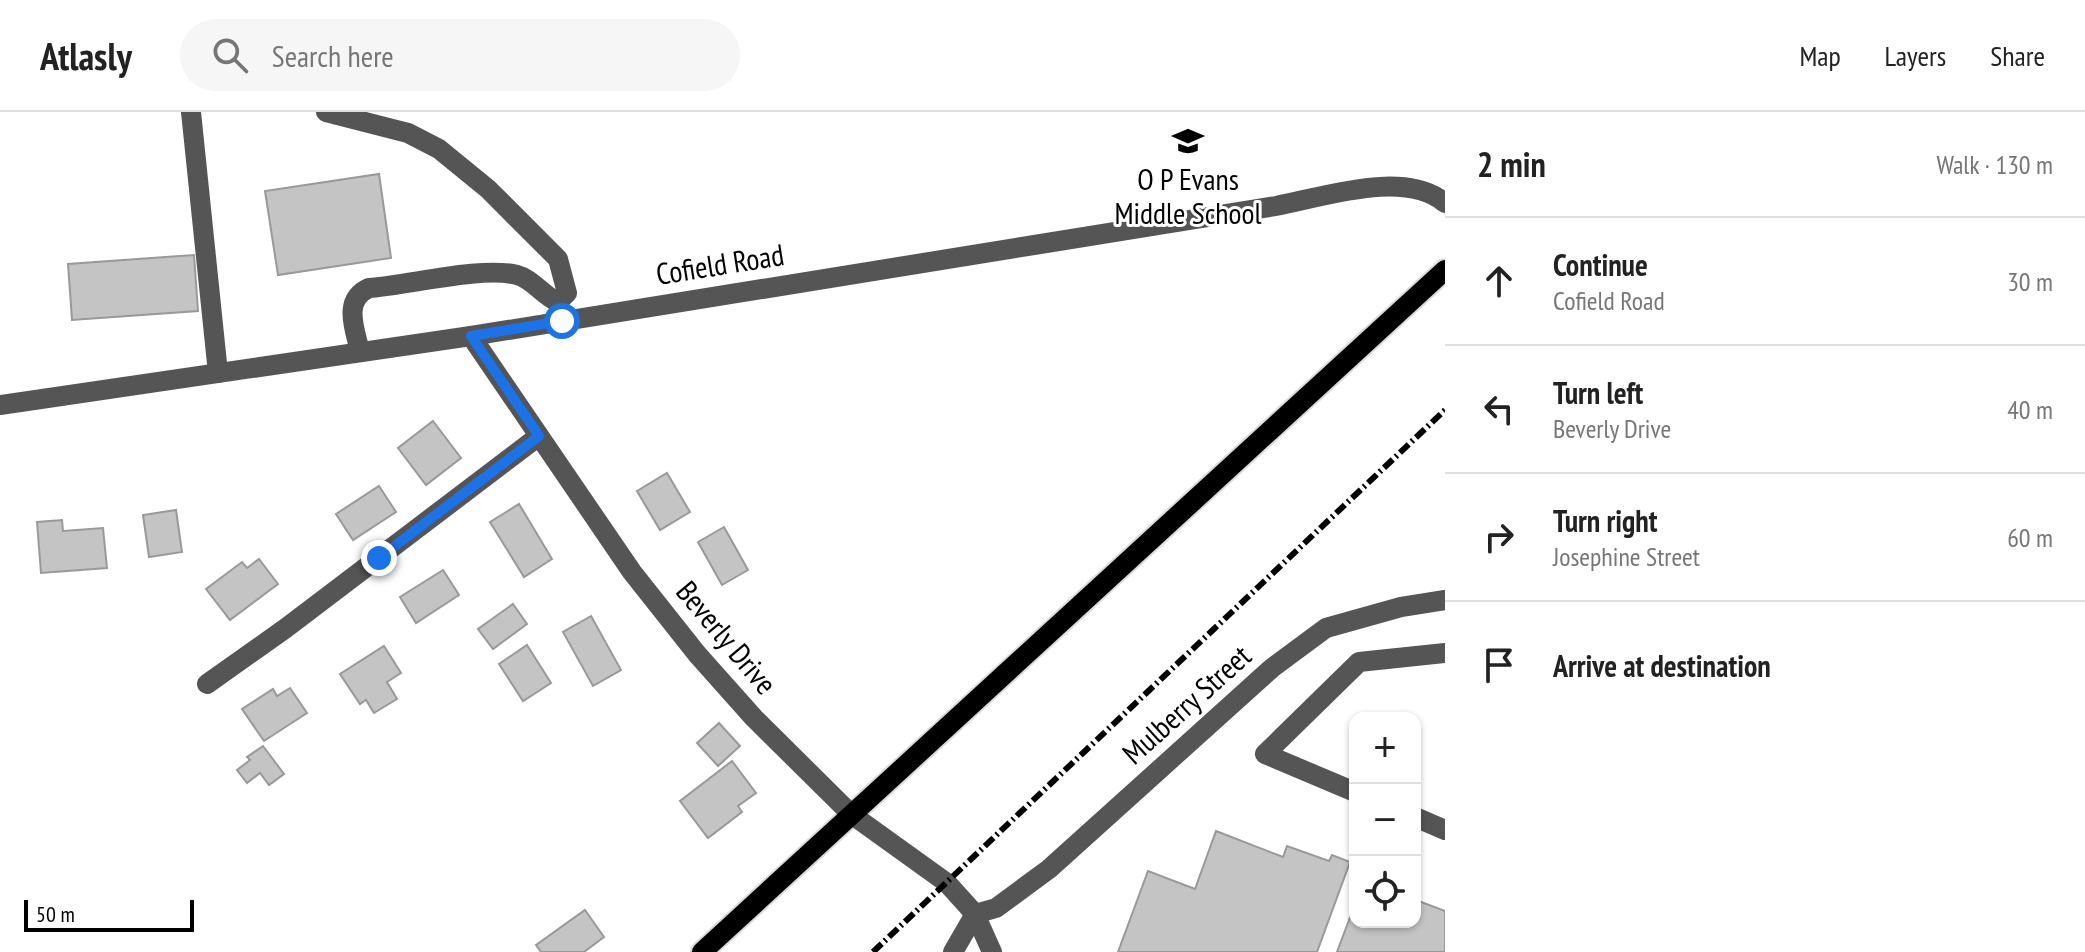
<!DOCTYPE html>
<html lang="en">
<head>
<meta charset="utf-8">
<style>
  body { margin:0; font-family:"PT Sans Narrow",sans-serif; background:#f6f6f6; color:#222 }
  .controls { position:absolute; right:24px; bottom:24px; display:grid; overflow:hidden; border-radius:16px; box-shadow:0 2px 6px #0004 }
  .controls button { width:72px; height:72px; display:grid; place-items:center; padding:0; border:0; border-bottom:2px solid #e0e0e0; background:#fff; color:#222; font:40px sans-serif }
  .scale { position:absolute; left:24px; bottom:20px; width:170px; box-sizing:border-box; padding-left:8px; border:4px solid #000; border-top:0; font-size:22px; line-height:28px; white-space:nowrap; color:#000; -webkit-text-stroke:6px #fff; paint-order:stroke }
  .stop { position:absolute; width:24px; height:24px; margin:-18px; border:6px solid #1a73e8; border-radius:50%; background:#fff }
  .stop.end { background:#1a73e8; border-color:#fff; box-shadow:0 2px 8px #0008 }
  .list { margin:0; padding:0; list-style:none }
  h2 { display:flex; justify-content:space-between; align-items:center; height:104px; margin:0; padding:0 32px; font-size:34px }
  h2 small { font-size:26px; font-weight:400; color:#767676 }
  .list li { display:grid; grid-template-columns:52px 1fr auto; gap:24px; align-items:center; box-sizing:border-box; height:128px; padding:0 32px; border-top:2px solid #e0e0e0 }
  .list b { display:block; font-size:30px; white-space:nowrap }
  .list p { margin:0; font-size:26px; white-space:nowrap; color:#767676 }
  .list em { font-size:26px; font-style:normal; color:#767676 }
  .icon { flex:none; width:44px; height:44px; fill:none; stroke:currentColor; stroke-width:2; stroke-linecap:round; stroke-linejoin:round }
  .map { position:relative; flex:none; width:1445px; height:840px; overflow:hidden }
  header { display:flex; align-items:center; gap:48px; box-sizing:border-box; height:112px; padding:0 40px; background:#fff; border-bottom:2px solid #e0e0e0 }
  header strong { font-size:38px }
  nav { display:flex; gap:44px; margin-inline-start:auto; font-size:28px }
  .search { width:560px; height:72px; background:#f6f6f6; display:flex; align-items:center; gap:20px; box-sizing:border-box; padding:0 28px; border-radius:44px; color:#767676; font-size:30px }
  main { display:flex }
  aside { flex:1; background:#fff }
  .map>svg:first-child { display:block }
</style>
</head>
<body>
<header>
<strong>Atlasly</strong>
<div class="search"><svg class="icon" aria-label="search" viewBox="0 0 24 24"><circle cx="10" cy="10" r="6"/><path d="M15 15l6 6"/></svg>Search here</div>
<nav><a>Map</a><a>Layers</a><a>Share</a></nav>
</header>
<main>
<div class="map">
<svg width="1445" height="840" viewBox="0 0 1445 840">
  <rect width="100%" height="100%" fill="#fff"/>
  <!-- building -->
  <g fill="#c4c4c4" stroke="#999" stroke-width="2">
    <polygon points="379,62 391,146 278,163 265,79"/>
    <polygon points="194,143 198,199 72,208 68,152"/>
    <polygon points="433,309 461,346 426,373 398,336"/>
    <polygon points="667,361 690,400 660,418 637,379"/>
    <polygon points="379,374 396,400 353,428 336,402"/>
    <polygon points="519,392 552,447 524,465 490,410"/>
    <polygon points="176,398 182,440 149,445 143,403"/>
    <polygon points="62,408 63,419 103,416 107,456 41,461 37,410"/>
    <polygon points="724,415 748,458 722,473 698,430"/>
    <polygon points="259,447 278,472 230,508 206,477 242,450 247,456"/>
    <polygon points="443,458 459,483 416,511 400,485"/>
    <polygon points="513,492 527,512 493,537 478,517"/>
    <polygon points="591,504 621,558 593,574 563,520"/>
    <polygon points="527,533 551,571 523,589 499,552"/>
    <polygon points="384,534 401,561 387,570 397,587 374,601 366,588 360,592 340,562"/>
    <polygon points="290,576 307,601 264,629 242,597 273,577 277,584"/>
    <polygon points="719,611 740,634 718,654 697,631"/>
    <polygon points="263,634 284,662 269,673 260,661 247,671 237,658 250,648 247,645"/>
    <polygon points="732,649 756,681 738,694 742,700 708,726 680,689"/>
    <polygon points="1216,719 1283,745 1287,734 1329,749 1332,743 1350,750 1317,840 1118,840 1148,759 1195,777"/>
    <polygon points="1416,788 1445,799 1445,840 1337,840 1355,792 1355,810 1415,810"/>
    <polygon points="585,798 604,825 584,840 541,840 536,833"/>
  </g>
  <g fill="none" stroke-linecap="round" stroke-linejoin="round">
    <defs>
      <polyline id="major" points="702,840 1445,158"/>
    </defs>
    <!-- major casing -->
    <use href="#major" stroke="#dbdbdb" stroke-width="24"/>
    <!-- minor -->
    <g stroke="#555" stroke-width="20">
      <polyline points="191,0 218,261"/>
      <polyline points="326,0 408,21 439,37 488,77 558,147 567,181 558,190 562,209"/>
      <polyline points="471,224 632,460 697,542 754,606 851,702 947,771 975,802 996,796 1049,757 1272,556 1326,516 1401,495 1445,488"/>
      <path d="M360 240C355 217 342 188 369 176 410 173 481 154 517 163 533 167 543 184 558 190"/>
      <path d="M0 293 471 224 1276 94C1324 85 1405 57 1445 91"/>
      <polyline points="207,572 286,516 539,324"/>
      <polyline points="1355,680 1265,642 1359,550 1445,541"/>
      <polyline points="1415,705 1445,718"/>
      <polyline points="975,802 992,840"/>
      <polyline points="953,840 975,802"/>
    </g>
    <!-- major -->
    <use href="#major" stroke="#000" stroke-width="20"/>
    <!-- rail -->
    <polyline stroke="#000" stroke-width="6" stroke-dasharray="12 4 2 4" stroke-linecap="butt" points="873,840 1445,298"/>
  </g>
  <g fill="none" stroke-linecap="round" stroke-linejoin="round">
    <!-- route -->
    <polyline stroke="#1a73e8" stroke-width="10" points="379,446 539,324 471,224 562,209"/>
  </g>
  <!-- icons -->
  <defs>
    <symbol id="school-bare" viewBox="-9 -9 18 18"><path d="M0-5L7-2L0 1L-7-2ZM-4 1L0 2.5L4 1V4Q0 6-4 4Z" fill="#000" stroke="#fff" stroke-width="2.5" paint-order="stroke"/></symbol>
  </defs>
  <g fill-rule="evenodd">
    <use href="#school-bare" x="1166" y="7" width="44" height="44"/>
  </g>
  <g text-anchor="middle" stroke-width="6" stroke-linejoin="round" paint-order="stroke">
    <!-- poi labels -->
    <g font-size="30" fill="#000" stroke="#fff">
      <text x="1188" y="78">O P Evans<tspan x="1188" dy="34">Middle School</tspan></text>
    </g>
    <!-- street labels -->
    <g font-size="30" fill="#000" stroke="#fff">
      <text transform="translate(720 153) rotate(-9)" y="10">Cofield Road</text>
      <text transform="translate(726 526) rotate(50)" y="10">Beverly Drive</text>
      <text transform="translate(1187 593) rotate(-42)" y="10">Mulberry Street</text>
    </g>
  </g>
</svg>
<div class="controls">
<button>+</button>
<button>−</button>
<button><svg class="icon" aria-label="locate" viewBox="0 0 24 24"><circle cx="12" cy="12" r="6"/><path d="M12 2v4M12 18v4M2 12h4M18 12h4"/></svg></button>
</div>
<div class="scale">50 m</div>
<div class="stop" style="left:562px;top:209px"></div>
<div class="stop end" style="left:379px;top:446px"></div>
</div>
<aside>
<h2>2 min<small>Walk · 130 m</small></h2>
<ul class="list">
<li><svg class="icon" aria-label="ahead" viewBox="0 0 24 24"><path d="M12 20V5M6 11l6-6 6 6"/></svg><div><b>Continue</b><p>Cofield Road</p></div><em>30 m</em></li>
<li><svg class="icon" aria-label="left" viewBox="0 0 24 24"><path d="M17 20v-9H6M10 6l-5 5 5 5"/></svg><div><b>Turn left</b><p>Beverly Drive</p></div><em>40 m</em></li>
<li><svg class="icon" aria-label="right" viewBox="0 0 24 24"><path d="M7 20v-9h11M14 6l5 5-5 5"/></svg><div><b>Turn right</b><p>Josephine Street</p></div><em>60 m</em></li>
<li><svg class="icon" aria-label="arrive" viewBox="0 0 24 24"><path d="M6 21V4h12l-3 4 3 4H6"/></svg><div><b>Arrive at destination</b></div></li>
</ul>
</aside>
</main>
</body>
</html>
